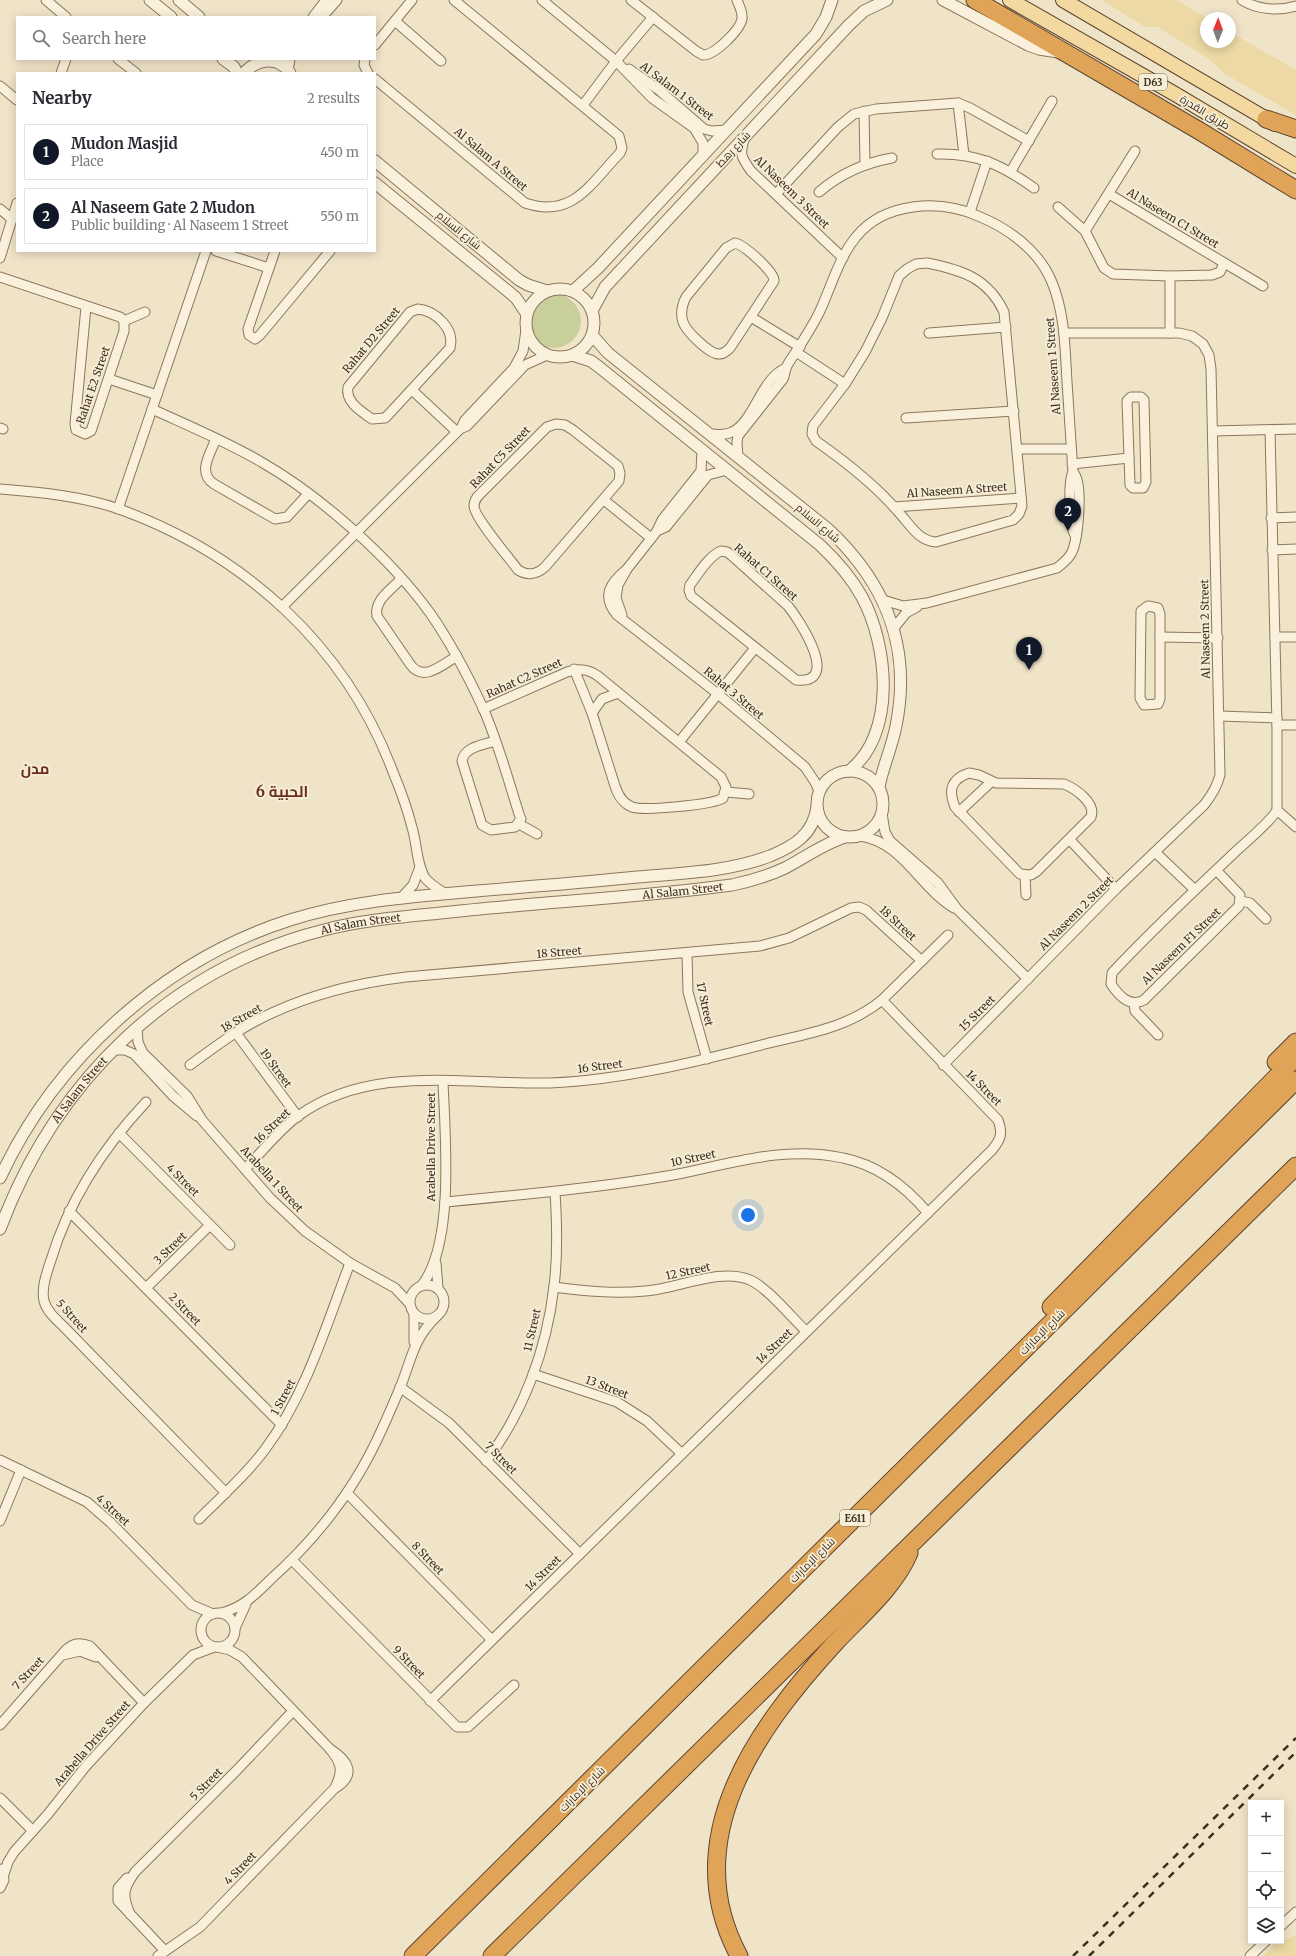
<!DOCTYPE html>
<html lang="en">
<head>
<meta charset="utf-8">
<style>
  body { margin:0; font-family:Merriweather,Cairo,serif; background:#f2f2f3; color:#2b2b33 }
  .controls { position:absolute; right:12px; bottom:12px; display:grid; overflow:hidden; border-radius:0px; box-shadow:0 2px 10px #0003 }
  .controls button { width:36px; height:36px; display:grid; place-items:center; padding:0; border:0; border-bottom:1px solid #e1e1e2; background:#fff; color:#2b2b33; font:20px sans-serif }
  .compass { position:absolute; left:1200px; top:12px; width:36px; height:36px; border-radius:50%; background:#fff; box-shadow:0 2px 10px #0003; rotate:1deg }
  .you { position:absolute; left:748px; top:1215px; width:14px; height:14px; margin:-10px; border:3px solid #fff; border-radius:50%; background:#1a73e8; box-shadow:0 0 0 6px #1a73e833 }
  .badge { display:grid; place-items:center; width:26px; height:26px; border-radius:50%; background:#111827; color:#fff; font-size:13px; font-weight:700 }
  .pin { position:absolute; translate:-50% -33px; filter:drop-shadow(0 1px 2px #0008) }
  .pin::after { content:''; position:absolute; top:21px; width:14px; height:12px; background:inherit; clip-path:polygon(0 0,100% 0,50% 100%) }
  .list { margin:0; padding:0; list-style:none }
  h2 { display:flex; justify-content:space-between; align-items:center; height:52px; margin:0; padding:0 16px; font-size:17px }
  h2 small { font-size:13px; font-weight:400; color:#7c7c81 }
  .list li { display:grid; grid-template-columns:26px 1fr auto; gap:12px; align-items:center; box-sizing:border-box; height:56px; margin:0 8px 8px; padding:0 8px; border:1px solid #e1e1e2; border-radius:0px }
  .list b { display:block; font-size:15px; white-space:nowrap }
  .list p { margin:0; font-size:13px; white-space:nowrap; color:#7c7c81 }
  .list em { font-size:13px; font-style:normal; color:#7c7c81 }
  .icon { flex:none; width:22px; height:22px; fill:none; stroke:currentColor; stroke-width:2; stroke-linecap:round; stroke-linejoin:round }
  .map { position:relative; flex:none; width:1296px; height:1956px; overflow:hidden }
  .search { position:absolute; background:#fff; box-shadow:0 2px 10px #0003; left:16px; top:16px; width:360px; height:44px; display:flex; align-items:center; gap:10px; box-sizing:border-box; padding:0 14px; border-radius:0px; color:#7c7c81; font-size:15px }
  .panel { position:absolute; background:#fff; box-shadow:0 2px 10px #0003; left:16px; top:72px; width:360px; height:180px; border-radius:0px }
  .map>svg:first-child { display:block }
</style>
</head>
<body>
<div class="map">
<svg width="1296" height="1956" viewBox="0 0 1296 1956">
  <rect width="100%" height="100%" fill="#f0e4c8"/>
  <!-- green -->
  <circle fill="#c9cf9b" cx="554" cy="321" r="27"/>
  <!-- sand -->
  <g fill="#ecd9a5">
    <polygon points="1102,0 1176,0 1207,18 1206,42 1230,42 1230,32 1296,70 1296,115 1225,74 1209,59 1158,27 1145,27"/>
    <polygon points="1296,1935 1296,1956 1263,1956 1275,1944"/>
  </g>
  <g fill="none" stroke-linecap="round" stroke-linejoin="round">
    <defs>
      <g id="minor">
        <polyline points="46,0 66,17"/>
        <polyline points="542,0 616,61 652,98 694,128 703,143 703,154"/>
        <path d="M631 0 696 51 703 55C715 55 740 30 742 19 743 12 739 6 737 0"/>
        <path d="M1242 0C1257 10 1279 11 1296 6"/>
        <polyline points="313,17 326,0"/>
        <polyline points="322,17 337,0"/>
        <polyline points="395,21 441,61"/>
        <polyline points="375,45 412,0"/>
        <polyline points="118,59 136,73"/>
        <polyline points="365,59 364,65 368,73"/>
        <polyline points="629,69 659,90 704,129 712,131 727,130"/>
        <polyline points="288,71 290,59"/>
        <polyline points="61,73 66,59"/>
        <path d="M375 79 525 203C573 219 590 184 620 153L622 148 619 136 454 0"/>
        <polyline points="0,86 17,100"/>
        <polyline points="958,103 964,155"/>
        <polyline points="583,105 616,61 653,17"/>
        <polyline points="864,111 865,164"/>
        <path d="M745 137C739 154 741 157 751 171L843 258"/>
        <path d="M937 154C977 153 1002 165 1034 188"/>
        <polyline points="1011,171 1052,101"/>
        <path d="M819 192C841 173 864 163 892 158"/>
        <polyline points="776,194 838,127 854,114 876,109 958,103 970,108 1029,141"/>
        <polyline points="1109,194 1263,286"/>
        <polyline points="1058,207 1085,231 1104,268 1113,274 1170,276 1212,275 1220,272 1224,263"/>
        <polyline points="0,209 12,219"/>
        <polyline points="970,212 987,161"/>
        <polyline points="1085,231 1135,151"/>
        <path d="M735 243C744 245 775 272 774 281L730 348C727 351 724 354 719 354 709 354 686 331 683 322 680 313 682 305 686 297L726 248Z"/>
        <polyline points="216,251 269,268"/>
        <polyline points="275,251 248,329 249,335 255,339 260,335 330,251"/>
        <polyline points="0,258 17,203"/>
        <path d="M927 263C962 270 988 278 1004 312L1022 506 1019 514 1013 520 936 542C919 541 911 526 901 515 877 486 846 462 816 441L812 434 813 426 845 384 865 352 882 318 899 276 907 269 916 264Z"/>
        <polyline points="1170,276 1170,333"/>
        <polyline points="0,277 120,317 124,321 124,331 92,428 91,431 85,434 76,430 75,424 86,307"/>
        <path d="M418 309C436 311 455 329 450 348L389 414 385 418 372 419C361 411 345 402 348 387L405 318 410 312Z"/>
        <polyline points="751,317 800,347"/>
        <polyline points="124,321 145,312"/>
        <polyline points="929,333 1006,327"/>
        <polyline points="796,352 845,384"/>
        <polyline points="109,379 157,395"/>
        <polyline points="412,390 457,432"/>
        <polygon points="1131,397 1141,397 1144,400 1146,482 1143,488 1133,488 1130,485 1127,401"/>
        <path d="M152 409C189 426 228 442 263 463 322 497 391 559 430 613 451 643 468 676 483 708 498 742 508 779 519 814L521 819 515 827 491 830 482 825 462 761C464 747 483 745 495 741"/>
        <polyline points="906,418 1014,411"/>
        <path d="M556 424 565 425 573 430 618 466 620 473 619 481 545 567C536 575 528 576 518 570 510 559 474 517 474 506 474 501 476 498 479 495L547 427Z"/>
        <polyline points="0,428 3,429"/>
        <polyline points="462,428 467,426 525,365 547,355"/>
        <polyline points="1213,431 1296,429"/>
        <path d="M710 434C717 434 725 436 732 432 755 421 760 379 786 368"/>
        <path d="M216 439C210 454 197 473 214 484L275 519 287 517 308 494"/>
        <polyline points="1017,449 1071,449"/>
        <path d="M738 458 737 442 738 436 783 379C785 375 785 371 786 368 789 361 795 354 799 347 806 336 813 325 819 313 830 290 839 257 856 237 884 202 939 199 978 216 1008 228 1038 250 1051 280 1065 312 1065 348 1067 382 1069 412 1071 442 1073 472 1068 481 1069 527 1075 535"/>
        <polyline points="1072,464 1129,458"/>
        <path d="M0 489C39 492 81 496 119 509 244 554 346 646 393 772 401 791 408 811 413 831 417 846 417 865 425 878 431 885 438 889 446 894"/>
        <polyline points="604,500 651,538"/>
        <polyline points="894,507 1021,498"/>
        <polyline points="118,509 206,251"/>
        <polyline points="1271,518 1296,517"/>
        <polyline points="657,531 666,527 708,475 727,470"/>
        <polyline points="1272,550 1296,549"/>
        <path d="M721 551 727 552 731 555 788 606C800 621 842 685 796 680L691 596 689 590 690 585C698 574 709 556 721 551Z"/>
        <path d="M627 569C610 583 601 596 617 615L718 694 805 767 815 782 819 791"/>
        <path d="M401 579C391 590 374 600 377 616L410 664C423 683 442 665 457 656"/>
        <path d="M883 600 903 606 927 603 1057 568C1063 563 1069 559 1072 552 1078 539 1084 482 1073 472"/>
        <polygon points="1148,606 1158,608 1160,614 1160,699 1158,704 1144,705 1140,698 1141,611"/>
        <polyline points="282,607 461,428 465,420 514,368 523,351 526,330"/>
        <polyline points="622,615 616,598 618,585 627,569 657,531 662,520 701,471 702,450"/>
        <polyline points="894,628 906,613 917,607"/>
        <polyline points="1160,637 1218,638"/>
        <polyline points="1275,637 1296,637"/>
        <path d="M483 709 567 672C579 668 588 669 598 676L721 777 726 787 723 798C713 805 643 811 632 807 622 803 618 795 615 786L592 713 574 669"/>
        <polyline points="592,713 602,699 618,693"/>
        <polyline points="1219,716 1277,718"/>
        <polyline points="1277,725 1296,725"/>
        <polyline points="679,742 755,648"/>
        <path d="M969 773 979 775 996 783 1064 784C1076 789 1096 803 1091 817L1036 872 1031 875 1020 874 955 807C948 790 951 779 969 773Z"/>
        <polyline points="726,792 749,794"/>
        <polyline points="1277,810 1296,827"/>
        <polyline points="959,812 991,782"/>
        <polyline points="882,813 885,832 890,841 938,883 957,909 1028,979"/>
        <polyline points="519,824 537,834"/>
        <path d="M860 836C903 842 919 887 954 908"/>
        <polyline points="1070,840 1116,889"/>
        <polyline points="1155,852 1195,890"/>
        <path d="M1216 870 1240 895 1239 906 1144 1000C1130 1008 1119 996 1111 984L1112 973C1150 932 1191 894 1232 855 1243 844 1270 823 1277 810V725L1270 430"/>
        <polyline points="1025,876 1026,895"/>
        <polyline points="401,898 413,885 420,867"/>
        <polyline points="1241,901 1250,903 1266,919"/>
        <polyline points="687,954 688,992 707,1059"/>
        <polyline points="1134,1003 1135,1011 1158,1035"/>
        <polyline points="137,1028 138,1042 143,1053 187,1096 202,1120 270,1198 305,1231 350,1263 395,1288 409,1303"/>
        <polyline points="236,1033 298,1117"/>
        <polyline points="113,1050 125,1050 134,1054 173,1096 197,1116"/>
        <path d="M190 1065C205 1054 220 1043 235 1033 286 1001 347 984 406 977L760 946 789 938 851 908 859 907 866 910 922 961"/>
        <path d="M943 1065 1116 889 1204 805C1212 795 1217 787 1220 775L1211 369 1209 355 1203 344 1192 336 1179 333H1064"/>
        <path d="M146 1102C103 1148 69 1200 51 1260 47 1272 41 1288 44 1301 47 1312 57 1320 65 1328L226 1493"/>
        <polyline points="119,1133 230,1245"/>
        <path d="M245 1169C262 1152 279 1130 298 1116 371 1063 467 1085 550 1083 623 1080 695 1062 765 1044 806 1034 848 1028 882 1000L948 935"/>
        <path d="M445 1202C521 1195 598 1188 673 1175 730 1164 785 1145 843 1158 878 1165 906 1187 928 1213"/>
        <polyline points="69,1211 282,1425"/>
        <polyline points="436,1263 438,1288"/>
        <circle cx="427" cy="1302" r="17"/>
        <path d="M422 1285C455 1242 445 1135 443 1082"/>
        <polyline points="147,1287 210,1225"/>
        <path d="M554 1287C585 1291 614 1294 645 1291 677 1289 720 1267 750 1280 767 1287 792 1318 806 1331"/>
        <polyline points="414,1313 414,1342"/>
        <polyline points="533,1374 617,1402 647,1421 681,1453"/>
        <polyline points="400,1387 449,1423 580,1554"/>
        <polyline points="0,1460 87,1502 111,1523 192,1605 213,1614"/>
        <path d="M486 1461C524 1412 547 1348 554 1286 558 1255 557 1223 555 1192"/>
        <polyline points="347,1493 492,1640"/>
        <path d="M199 1519C222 1496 247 1474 266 1448 306 1394 326 1326 350 1263"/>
        <polyline points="0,1521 21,1470"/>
        <polyline points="292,1560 457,1727 468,1727 514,1685"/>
        <path d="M221 1613C242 1608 255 1595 270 1580 317 1538 356 1488 382 1429 388 1416 394 1402 400 1388 412 1358 413 1339 437 1316"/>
        <circle cx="218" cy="1630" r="17"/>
        <polyline points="235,1628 246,1604"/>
        <path d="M217 1647 230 1650 242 1657 330 1749C340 1761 344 1770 336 1785"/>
        <polyline points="63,1655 80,1651 96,1657"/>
        <path d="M430 1701 992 1150C1001 1139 1003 1133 998 1120L882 1000"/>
        <path d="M0 1725 65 1651C73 1643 80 1642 90 1646L144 1703"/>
        <polyline points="0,1798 33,1831"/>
        <polyline points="4,1874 8,1862 14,1852 48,1814 86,1766 144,1703 193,1655 214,1647"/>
        <polyline points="127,1878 118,1888 118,1901 165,1951"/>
        <polyline points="0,1888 4,1880 2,1869"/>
        <path d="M130 1914C122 1895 123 1889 135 1872L237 1770 293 1711"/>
        <polyline points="1281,1926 1296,1912"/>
        <path d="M158 1956 200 1927 334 1789C357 1775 349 1761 330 1749"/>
        <polyline points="1250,1956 1266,1941"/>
      </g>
      <g id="tertiary">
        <polyline points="150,0 171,17"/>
        <polyline points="179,0 199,17"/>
        <polyline points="943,0 1028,45 1039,49 1058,52"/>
        <polyline points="223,59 234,67 237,73"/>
        <path d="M244 73C257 59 278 55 290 73"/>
        <polyline points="375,161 519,280 528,285 547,291"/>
        <polyline points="375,183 509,292 516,298 526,313"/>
        <circle cx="560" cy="323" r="34"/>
        <polyline points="573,291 598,268 816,34 826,17 832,0"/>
        <polyline points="592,311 605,287 849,25 864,11 887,0"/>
        <path d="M592 335 608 353 828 529C886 583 912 647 896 726 892 747 883 766 879 787"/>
        <path d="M572 355 591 361 599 367 820 545C837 561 851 577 862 597 888 645 897 734 849 771"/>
        <circle cx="850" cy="804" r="33"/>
        <path d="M0 1178C55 1059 164 960 290 920 347 902 406 897 465 892 522 887 580 883 637 877 682 873 728 872 770 856 794 846 813 835 817 807"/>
        <path id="s1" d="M0 1229C55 1082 169 969 324 930 362 920 402 917 441 913 538 902 636 898 732 885 751 881 768 876 785 868 806 857 823 844 845 837"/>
      </g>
      <g id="primary">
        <polyline points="1010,0 1175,94 1296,166"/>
        <polyline points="1063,0 1275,124"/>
      </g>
      <g id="motorway">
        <polyline points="975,0 1198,130 1296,190"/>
        <polyline points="1266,119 1296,129"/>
        <polyline points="1276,1062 1296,1042"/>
        <polyline points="1051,1307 1296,1057"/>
        <polyline points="413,1956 1296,1080"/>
        <polyline points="492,1956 1296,1166"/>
        <path d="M739 1956C676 1839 757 1728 834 1644 859 1617 895 1587 909 1553"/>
      </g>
    </defs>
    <!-- minor casing -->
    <use href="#minor" stroke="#8d765c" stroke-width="11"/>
    <!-- tertiary casing -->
    <use href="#tertiary" stroke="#8d765c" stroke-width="13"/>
    <!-- primary casing -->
    <use href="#primary" stroke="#5b4430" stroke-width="16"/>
    <!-- motorway casing -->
    <use href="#motorway" stroke="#5b4430" stroke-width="19"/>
    <!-- minor -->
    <use href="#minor" stroke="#faf1dc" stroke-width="9"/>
    <!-- tertiary -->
    <use href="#tertiary" stroke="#faf1dc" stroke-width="11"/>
    <!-- primary -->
    <use href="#primary" stroke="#f3d9a0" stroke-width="14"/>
    <!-- motorway -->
    <use href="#motorway" stroke="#e0a458" stroke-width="17"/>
    <!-- rail -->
    <g stroke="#3d2e20" stroke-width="2.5" stroke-dasharray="7 7" stroke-linecap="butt">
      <polyline points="1073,1956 1296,1738"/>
      <polyline points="1089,1956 1296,1752"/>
    </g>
  </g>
  <g text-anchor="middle" stroke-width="3.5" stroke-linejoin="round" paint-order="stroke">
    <!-- shield labels -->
    <g fill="#f7eed8" stroke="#756857" stroke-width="1">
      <rect x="1139" y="74" width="28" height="16" rx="3"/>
      <rect x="840" y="1510" width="30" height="16" rx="3"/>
    </g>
    <g font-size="10" font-weight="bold" fill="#3d2e20">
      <text x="1153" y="86">D63</text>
      <text x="855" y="1522">E611</text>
    </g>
    <!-- street labels -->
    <g font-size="11" fill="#3d2e20" stroke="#f7eed8">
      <text transform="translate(677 91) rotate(37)" y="4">Al Salam 1 Street</text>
      <text transform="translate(1205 112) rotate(31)" y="4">طريق القدرة</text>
      <text transform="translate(733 149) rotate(-47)" y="4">شارع رهط</text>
      <text transform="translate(491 159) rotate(40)" y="4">Al Salam A Street</text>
      <text transform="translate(792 192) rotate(44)" y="4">Al Naseem 3 Street</text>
      <text transform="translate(1173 218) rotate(31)" y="4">Al Naseem C1 Street</text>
      <text transform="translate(459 230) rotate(39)" y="4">شارع السلام</text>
      <text transform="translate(371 340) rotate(-50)" y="4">Rahat D2 Street</text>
      <text transform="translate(1053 366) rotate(-94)" y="4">Al Naseem 1 Street</text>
      <text transform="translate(93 385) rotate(-71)" y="4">Rahat E2 Street</text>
      <text transform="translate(500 457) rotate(-46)" y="4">Rahat C5 Street</text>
      <text transform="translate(957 490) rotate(-4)" y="4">Al Naseem A Street</text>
      <text transform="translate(818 523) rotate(40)" y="4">شارع السلام</text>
      <text transform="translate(766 572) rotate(41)" y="4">Rahat C1 Street</text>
      <text transform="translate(1205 629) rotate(-91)" y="4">Al Naseem 2 Street</text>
      <text transform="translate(524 678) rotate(-24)" y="4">Rahat C2 Street</text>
      <text transform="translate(734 693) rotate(40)" y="4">Rahat 3 Street</text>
      <text dy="4" stroke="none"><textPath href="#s1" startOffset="820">Al Salam Street</textPath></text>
      <text transform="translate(1076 913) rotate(-45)" y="4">Al Naseem 2 Street</text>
      <text transform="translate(898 923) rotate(43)" y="4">18 Street</text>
      <text dy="4" stroke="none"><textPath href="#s1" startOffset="496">Al Salam Street</textPath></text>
      <text transform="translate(1181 946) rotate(-44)" y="4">Al Naseem F1 Street</text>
      <text transform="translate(559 952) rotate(-5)" y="4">18 Street</text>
      <text transform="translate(705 1004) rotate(78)" y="4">17 Street</text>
      <text transform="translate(977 1013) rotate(-45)" y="4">15 Street</text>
      <text transform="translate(241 1018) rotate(-30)" y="4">18 Street</text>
      <text transform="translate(600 1066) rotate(-7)" y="4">16 Street</text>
      <text transform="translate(276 1068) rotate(54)" y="4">19 Street</text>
      <text transform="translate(984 1088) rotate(45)" y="4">14 Street</text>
      <text dy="4" stroke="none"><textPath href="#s1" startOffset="161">Al Salam Street</textPath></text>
      <text transform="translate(272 1126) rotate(-44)" y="4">16 Street</text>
      <text transform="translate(431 1147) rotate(-90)" y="4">Arabella Drive Street</text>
      <text transform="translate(693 1158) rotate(-12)" y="4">10 Street</text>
      <text transform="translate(272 1179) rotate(47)" y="4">Arabella 1 Street</text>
      <text transform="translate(183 1180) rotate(45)" y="4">4 Street</text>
      <text transform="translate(170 1248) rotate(-44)" y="4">3 Street</text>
      <text transform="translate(688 1271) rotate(-12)" y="4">12 Street</text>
      <text transform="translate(185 1309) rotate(46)" y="4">2 Street</text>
      <text transform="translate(72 1316) rotate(48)" y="4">5 Street</text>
      <text transform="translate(532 1330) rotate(-77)" y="4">11 Street</text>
      <text transform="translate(1042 1332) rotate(-45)" y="4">شارع الإمارات</text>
      <text transform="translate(774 1346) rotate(-44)" y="4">14 Street</text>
      <text transform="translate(607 1387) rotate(21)" y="4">13 Street</text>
      <text transform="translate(283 1397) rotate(-62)" y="4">1 Street</text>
      <text transform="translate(501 1458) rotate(45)" y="4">7 Street</text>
      <text transform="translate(113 1510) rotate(42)" y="4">4 Street</text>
      <text transform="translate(428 1558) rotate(46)" y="4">8 Street</text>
      <text transform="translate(812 1560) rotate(-45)" y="4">شارع الإمارات</text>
      <text transform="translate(543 1573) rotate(-45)" y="4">14 Street</text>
      <text transform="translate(409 1662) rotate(46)" y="4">9 Street</text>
      <text transform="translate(28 1673) rotate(-47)" y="4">7 Street</text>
      <text transform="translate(92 1743) rotate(-49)" y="4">Arabella Drive Street</text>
      <text transform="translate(206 1784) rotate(-45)" y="4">5 Street</text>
      <text transform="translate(582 1789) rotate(-45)" y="4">شارع الإمارات</text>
      <text transform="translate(240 1868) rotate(-46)" y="4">4 Street</text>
    </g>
    <!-- district labels -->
    <g font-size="15" font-weight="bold" fill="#6b2e1e" stroke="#f7eed8">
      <text x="35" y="774">مدن</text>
      <text x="282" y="797">الحبية 6</text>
    </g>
  </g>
</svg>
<div class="controls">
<button>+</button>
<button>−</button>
<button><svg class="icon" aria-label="locate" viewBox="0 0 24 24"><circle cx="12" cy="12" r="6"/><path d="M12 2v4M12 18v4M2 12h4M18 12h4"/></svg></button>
<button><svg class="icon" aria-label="layers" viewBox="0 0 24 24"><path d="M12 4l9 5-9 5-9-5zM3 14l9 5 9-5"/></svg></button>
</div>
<svg class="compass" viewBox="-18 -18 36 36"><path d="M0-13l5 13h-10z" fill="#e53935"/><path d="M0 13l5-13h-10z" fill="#7c7c81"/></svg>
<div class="you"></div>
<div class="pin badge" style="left:1029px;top:670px">1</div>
<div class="pin badge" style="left:1068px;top:531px">2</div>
<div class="search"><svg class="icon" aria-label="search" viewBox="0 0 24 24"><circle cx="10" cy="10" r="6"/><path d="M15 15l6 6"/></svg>Search here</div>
<section class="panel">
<h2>Nearby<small>2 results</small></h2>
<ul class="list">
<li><span class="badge">1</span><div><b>Mudon Masjid</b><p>Place</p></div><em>450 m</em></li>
<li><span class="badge">2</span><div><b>Al Naseem Gate 2 Mudon</b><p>Public building · Al Naseem 1 Street</p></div><em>550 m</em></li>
</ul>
</section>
</div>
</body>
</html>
